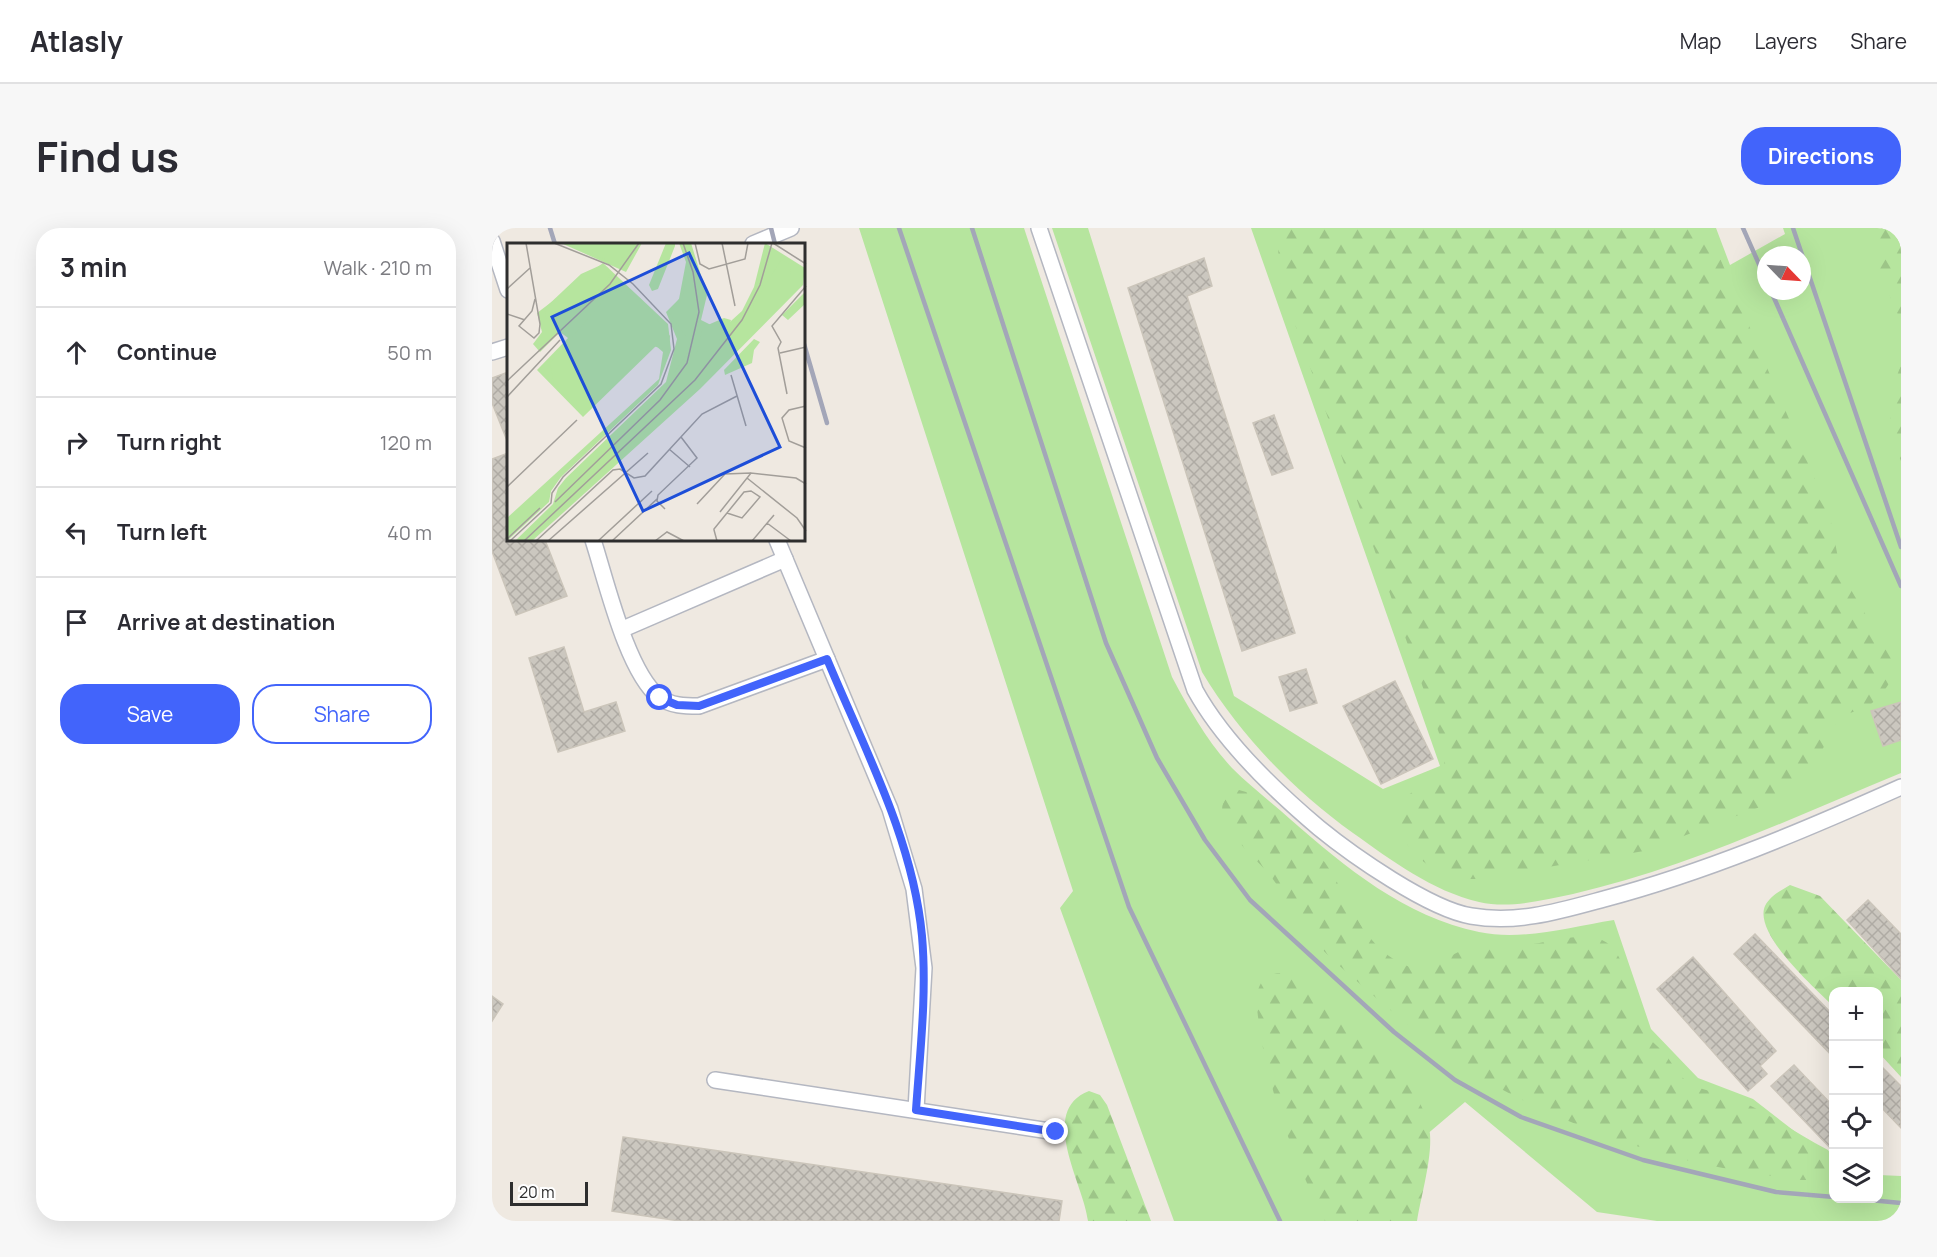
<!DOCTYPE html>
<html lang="en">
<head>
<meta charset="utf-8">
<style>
  body { margin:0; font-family:Manrope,sans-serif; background:#f7f7f7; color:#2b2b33 }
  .controls { position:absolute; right:18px; bottom:18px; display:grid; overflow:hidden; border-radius:12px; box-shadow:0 6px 24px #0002 }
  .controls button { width:54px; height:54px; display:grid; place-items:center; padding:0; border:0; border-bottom:2px solid #e1e1e2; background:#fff; color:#2b2b33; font:30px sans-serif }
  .compass { position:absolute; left:1265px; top:18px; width:54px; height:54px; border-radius:50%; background:#fff; box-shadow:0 6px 24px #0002; rotate:115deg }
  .scale { position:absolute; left:18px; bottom:15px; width:78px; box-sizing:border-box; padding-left:6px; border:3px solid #2e2e2e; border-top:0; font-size:16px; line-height:21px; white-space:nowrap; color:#2e2e2e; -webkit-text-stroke:4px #fff; paint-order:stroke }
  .stop { position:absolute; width:18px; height:18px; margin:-14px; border:4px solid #4264fb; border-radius:50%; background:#fff }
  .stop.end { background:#4264fb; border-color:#fff; box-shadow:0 2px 6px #0008 }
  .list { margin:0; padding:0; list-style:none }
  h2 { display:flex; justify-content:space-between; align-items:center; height:78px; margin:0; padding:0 24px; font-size:26px }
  h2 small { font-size:20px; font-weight:400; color:#7c7c81 }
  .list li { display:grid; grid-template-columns:39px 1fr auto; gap:18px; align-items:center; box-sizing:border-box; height:90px; padding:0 24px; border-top:2px solid #e1e1e2 }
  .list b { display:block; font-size:22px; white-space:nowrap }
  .list em { font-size:20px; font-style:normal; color:#7c7c81 }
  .actions { display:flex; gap:12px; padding:18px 24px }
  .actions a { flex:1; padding:14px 0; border:2px solid #4264fb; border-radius:24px; text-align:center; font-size:21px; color:#4264fb }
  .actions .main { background:#4264fb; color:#fff }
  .icon { flex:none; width:33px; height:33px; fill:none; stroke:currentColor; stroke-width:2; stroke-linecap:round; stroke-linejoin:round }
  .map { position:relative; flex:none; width:1409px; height:993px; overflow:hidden; border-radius:24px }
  header { display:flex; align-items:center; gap:36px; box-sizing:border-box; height:84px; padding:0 30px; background:#fff; border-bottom:2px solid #e1e1e2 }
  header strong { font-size:28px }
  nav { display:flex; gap:33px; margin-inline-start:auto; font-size:21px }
  .intro { display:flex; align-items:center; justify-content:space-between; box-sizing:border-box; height:144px; padding:0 36px }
  h1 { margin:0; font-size:42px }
  .button { padding:15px 27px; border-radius:24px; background:#4264fb; color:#fff; font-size:21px; font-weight:700 }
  main { display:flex; gap:36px; padding:0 36px }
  aside { flex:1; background:#fff; border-radius:24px; box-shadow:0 6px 24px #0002 }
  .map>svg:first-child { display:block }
</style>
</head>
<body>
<header>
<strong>Atlasly</strong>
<nav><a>Map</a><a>Layers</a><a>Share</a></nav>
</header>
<div class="intro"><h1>Find us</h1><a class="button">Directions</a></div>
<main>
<aside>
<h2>3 min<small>Walk · 210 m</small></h2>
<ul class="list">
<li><svg class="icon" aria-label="ahead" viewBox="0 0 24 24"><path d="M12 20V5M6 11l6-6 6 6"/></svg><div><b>Continue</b></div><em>50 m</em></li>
<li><svg class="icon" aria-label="right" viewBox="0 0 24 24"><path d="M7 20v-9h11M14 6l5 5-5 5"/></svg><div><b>Turn right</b></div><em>120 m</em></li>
<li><svg class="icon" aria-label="left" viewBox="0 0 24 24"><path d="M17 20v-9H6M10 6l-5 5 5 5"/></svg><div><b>Turn left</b></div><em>40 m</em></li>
<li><svg class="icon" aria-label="arrive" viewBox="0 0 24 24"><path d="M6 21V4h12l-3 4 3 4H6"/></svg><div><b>Arrive at destination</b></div></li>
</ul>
<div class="actions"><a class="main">Save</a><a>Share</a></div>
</aside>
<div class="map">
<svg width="1409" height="993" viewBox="0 0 1409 993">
  <defs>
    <pattern id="forest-firs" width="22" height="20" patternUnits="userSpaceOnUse" patternTransform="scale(1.5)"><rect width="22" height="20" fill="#b6e59e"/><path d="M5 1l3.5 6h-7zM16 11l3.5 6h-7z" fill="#9dc588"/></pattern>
    <pattern id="building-cross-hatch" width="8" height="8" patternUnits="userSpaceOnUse" patternTransform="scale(1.5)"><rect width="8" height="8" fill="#cbc7bf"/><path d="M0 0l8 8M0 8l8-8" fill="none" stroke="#afaba4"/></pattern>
  </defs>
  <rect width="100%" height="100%" fill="#efe9e1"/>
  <!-- grass -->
  <g fill="#b6e59e" fill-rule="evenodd">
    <path d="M367 0H532L680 449C697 481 715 513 740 540 758 558 779 574 798 591 853 639 913 689 987 704 1030 713 1078 699 1122 692L1159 801 1206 850 1261 871 1341 933 1342 970H1386L1387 947 1409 948V993H1165L1105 984 973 874 861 969 866 993H682L568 680 581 663Z"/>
    <path d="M560 0H596L742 468 891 561 948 538 759 0H1224L1238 37 1293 6 1291 0H1409V545C1302 589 1195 640 1081 666 1051 672 1018 681 987 674 940 663 899 632 861 605 800 561 748 507 710 444ZM1274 27H1310V63H1274Z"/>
  </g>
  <!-- forest -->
  <g fill="url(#forest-firs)">
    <path d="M789 0H1215L1337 284 1349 345 1375 389 1399 420 1401 439 1398 454 1390 466 1378 477 1351 488 1341 499 1321 542 1298 563 1276 576 1152 623 983 651C959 652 942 644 925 628 908 611 892 581 919 565 929 560 939 557 947 548 953 541 953 531 953 522L787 51 786 10Z"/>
    <polygon points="1389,0 1409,0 1409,94 1388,45 1386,14"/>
    <path d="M1409 137V233C1394 201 1396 169 1409 137Z"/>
    <path d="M747 562 761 566C783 586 809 605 828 628 857 664 866 717 913 737 941 749 959 722 984 717 997 714 1011 717 1025 717 1049 718 1088 702 1110 712 1142 726 1131 784 1155 808 1161 815 1168 820 1174 827 1181 837 1187 848 1197 855 1210 863 1223 863 1236 868 1271 881 1303 905 1336 922L1341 929C1338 962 1297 951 1274 947 1183 935 1092 905 1011 862 961 835 919 800 876 763 857 746 836 729 820 710 802 690 793 666 777 646 762 628 701 579 747 562Z"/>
    <path d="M1298 657 1328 668 1409 752V849L1387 825 1386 764H1342L1341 778C1323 760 1261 706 1273 678 1278 668 1288 663 1298 657Z"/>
    <path d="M785 745H796L806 751C848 789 932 848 938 906 940 931 929 968 925 993H833C797 921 771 850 764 770 767 756 770 749 785 745Z"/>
    <path d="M597 863 608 867 615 877 659 993H596C592 956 545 883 597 863Z"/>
  </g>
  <!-- building -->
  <g fill="url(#building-cross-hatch)" stroke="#cbc5ba" stroke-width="1.5">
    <polygon points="712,30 720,58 695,68 803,405 750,423 636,60"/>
    <polygon points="16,144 16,215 0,175 0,150"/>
    <polygon points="782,187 801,240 780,247 761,195"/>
    <polygon points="16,225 16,312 53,312 75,368 24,387 0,323 0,231"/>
    <polygon points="72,419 92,484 124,474 133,503 66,524 37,430"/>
    <polygon points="814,441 825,475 798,483 787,449"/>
    <polygon points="903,453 941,531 889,556 851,478"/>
    <polygon points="1409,474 1409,512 1391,518 1379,483"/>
    <polygon points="1376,672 1409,706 1409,751 1355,692"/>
    <polygon points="1263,706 1342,788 1342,830 1242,726"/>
    <polygon points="1201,729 1284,823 1268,838 1275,846 1256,863 1165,761"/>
    <polygon points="0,768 11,776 0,793"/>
    <polygon points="1386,835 1409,858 1409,900 1386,876"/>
    <polygon points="1302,837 1342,879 1342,924 1279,858"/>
    <polygon points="131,909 570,973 567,993 188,993 120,983"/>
  </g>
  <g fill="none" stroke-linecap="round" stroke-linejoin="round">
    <defs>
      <g id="service">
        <path d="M547 0 703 462C731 513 782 562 827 600 860 627 937 681 979 688 1026 696 1068 683 1112 671 1214 644 1313 602 1409 559"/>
        <polyline points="0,13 16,62"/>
        <polyline points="261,16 299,0"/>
        <polyline points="0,124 16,119"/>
        <path d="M101 312C114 352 135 444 167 469 179 478 193 478 207 478L335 431"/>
        <polyline points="285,312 398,581 422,661 432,740 424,882"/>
        <polyline points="131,401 293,331"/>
        <polyline points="223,852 564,904"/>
      </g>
    </defs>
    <!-- service casing -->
    <use href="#service" stroke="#b4b7c1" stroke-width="18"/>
    <!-- service -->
    <use href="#service" stroke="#fff" stroke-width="15"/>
    <!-- rail -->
    <g stroke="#a3a6b8" stroke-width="4.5">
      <polyline points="58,0 63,16"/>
      <polyline points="279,0 283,16"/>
      <polyline points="407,0 637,679 788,993"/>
      <polyline points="480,0 614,415 665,530 713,612 758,672 902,804 963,852 1029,889 1151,932 1284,964 1342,969"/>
      <polyline points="1251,0 1274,52"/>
      <polyline points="1301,0 1409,319"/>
      <polyline points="1279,63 1409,358"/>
      <polyline points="312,116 335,195"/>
      <polyline points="1357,970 1409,975"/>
    </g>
  </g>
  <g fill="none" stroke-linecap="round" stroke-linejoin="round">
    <!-- route -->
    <path stroke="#4264fb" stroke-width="8" d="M168 470 185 477 207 478 335 431C372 520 421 611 430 708 435 766 428 824 424 882L564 904"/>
  </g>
  <!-- overview -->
  <g transform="translate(15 15)">
    <rect width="298" height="298" fill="#efe9e1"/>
    <path d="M54 0H135L119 29ZM172 0H184L200 52 194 77 214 87 235 68 247 44 258 0 298 25 296 42 193 146 25 298H8L46 261 51 245 59 235 159 139 170 96 159 69 172 56 179 19ZM96 20 161 81 164 107 151 142 54 234 44 248 42 259 0 298V275L152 136 156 109 149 103 76 174 30 127 61 95 53 89 33 109 26 101 35 89 30 70Z" fill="#b6e59e"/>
    <path d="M91 0H128L109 21 86 11 85 6ZM159 0H168V3L151 46 145 48 142 42ZM274 17 284 22 283 33 247 69 246 62ZM94 22 101 25 103 33 88 51 48 76 38 75 39 64 74 31ZM180 23 189 50V78L181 109 167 130 168 116 179 94 162 69 176 51ZM106 46 133 55 163 93 162 101 157 106 146 103 92 156 64 158 47 141 43 120ZM298 49V61L281 77 275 72ZM217 75 224 77 220 88 204 106 189 113 196 84ZM247 96 253 99 247 107 245 120 218 132 217 127Z" fill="#b6e59e"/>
    <path fill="none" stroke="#a29e99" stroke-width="1.5" d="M19 0 33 81 32 90 27 95 12 83 25 68 28 56M188 0 193 21 202 26 238 16 241 0M215 0 228 63M266 0 299 21M0 46 23 25M0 71 18 77M273 110 299 104M224 132 239 183M0 138 103 41 132 0M280 151 271 105 274 99 265 83 299 43M0 154 53 97M299 163 282 167 275 175 282 198 299 205M162 206 183 224M240 235 290 275 299 288M0 244 70 177M48 259 153 157 180 120 192 69 186 29 176 0M190 261 218 231 244 230M158 266 150 258 151 252 190 215 174 194M213 269 244 230 289 235 299 241M260 280 284 298M0 296 33 265M3 298 44 260 45 250 56 234 154 141 167 106 164 81 126 41 102 22 47 0M17 298 188 137 235 77 253 42 265 0M29 298 106 227 113 226 127 235 138 233 195 171 230 153M41 298 141 210M91 298 145 248M105 298 150 256M148 298 160 289 177 298M210 298 207 287V286L237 249 244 248 253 254 235 275 220 270M245 298 267 272"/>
    <path fill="#1d4ed8" fill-opacity="0.15" stroke="#1d4ed8" stroke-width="3" d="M182 10 273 204 136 268 45 74Z"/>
    <rect width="298" height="298" fill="none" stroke="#2e2e2e" stroke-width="3"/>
  </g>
</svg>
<div class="controls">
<button>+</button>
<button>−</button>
<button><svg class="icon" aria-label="locate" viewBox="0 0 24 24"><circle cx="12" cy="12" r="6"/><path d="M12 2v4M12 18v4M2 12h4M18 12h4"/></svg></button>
<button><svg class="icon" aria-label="layers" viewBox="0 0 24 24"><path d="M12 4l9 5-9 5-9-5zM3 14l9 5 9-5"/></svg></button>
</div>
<svg class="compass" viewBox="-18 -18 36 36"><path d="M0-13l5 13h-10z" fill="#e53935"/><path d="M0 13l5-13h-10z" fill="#7c7c81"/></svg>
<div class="scale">20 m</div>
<div class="stop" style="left:168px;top:470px"></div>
<div class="stop end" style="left:564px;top:904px"></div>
</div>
</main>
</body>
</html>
